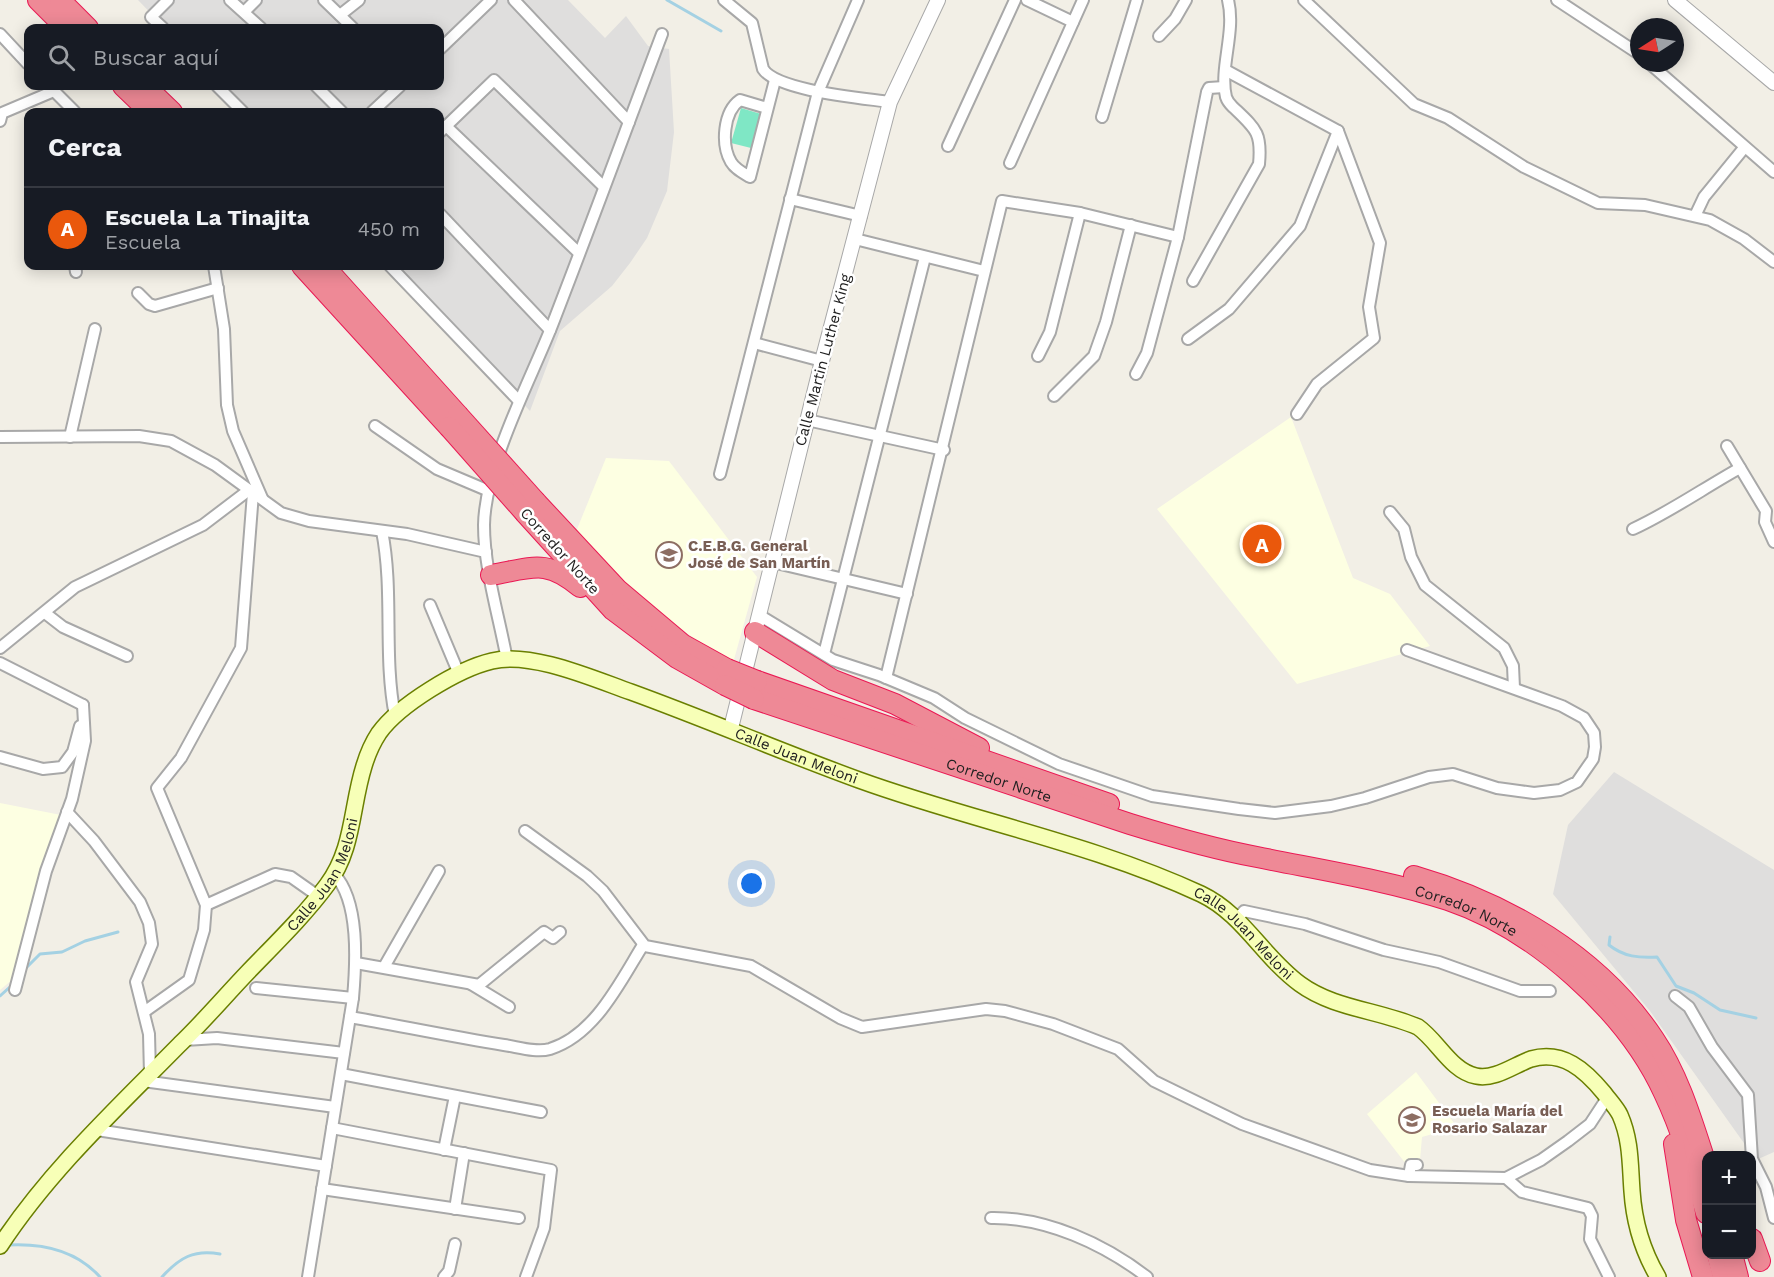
<!DOCTYPE html>
<html lang="es">
<head>
<meta charset="utf-8">
<style>
  body { margin:0; font-family:"Work Sans",sans-serif; background:#242831; color:#f1f3f6 }
  .controls { position:absolute; right:18px; bottom:18px; display:grid; overflow:hidden; border-radius:12px; box-shadow:0 3px 15px #0003 }
  .controls button { width:54px; height:54px; display:grid; place-items:center; padding:0; border:0; border-bottom:2px solid #363941; background:#171b24; color:#f1f3f6; font:30px sans-serif }
  .compass { position:absolute; left:1630px; top:18px; width:54px; height:54px; border-radius:50%; background:#171b24; box-shadow:0 3px 15px #0003; rotate:258deg }
  .you { position:absolute; left:752px; top:884px; width:21px; height:21px; margin:-15px; border:4px solid #fff; border-radius:50%; background:#1a73e8; box-shadow:0 0 0 9px #1a73e833 }
  .badge { display:grid; place-items:center; width:39px; height:39px; border-radius:50%; background:#ea580c; color:#fff; font-size:20px; font-weight:700 }
  .pin { position:absolute; translate:-50% -50%; border:3px solid #fff; box-shadow:0 2px 6px #0006 }
  .list { margin:0; padding:0; list-style:none }
  h2 { display:flex; justify-content:space-between; align-items:center; height:78px; margin:0; padding:0 24px; font-size:26px }
  h2 small { font-size:20px; font-weight:400; color:#9ea1a6 }
  .list li { display:grid; grid-template-columns:39px 1fr auto; gap:18px; align-items:center; box-sizing:border-box; height:84px; padding:0 24px; border-top:2px solid #363941 }
  .list b { display:block; font-size:22px; white-space:nowrap }
  .list p { margin:0; font-size:20px; white-space:nowrap; color:#9ea1a6 }
  .list em { font-size:20px; font-style:normal; color:#9ea1a6 }
  .icon { flex:none; width:33px; height:33px; fill:none; stroke:currentColor; stroke-width:2; stroke-linecap:round; stroke-linejoin:round }
  .map { position:relative; flex:none; width:1774px; height:1277px; overflow:hidden }
  .search { position:absolute; background:#171b24; box-shadow:0 3px 15px #0003; left:24px; top:24px; width:420px; height:66px; display:flex; align-items:center; gap:15px; box-sizing:border-box; padding:0 21px; border-radius:12px; color:#9ea1a6; font-size:22px }
  .panel { position:absolute; background:#171b24; box-shadow:0 3px 15px #0003; left:24px; top:108px; width:420px; height:162px; border-radius:12px }
  .map>svg:first-child { display:block }
</style>
</head>
<body>
<div class="map">
<svg width="1774" height="1277" viewBox="0 0 1774 1277">
  <rect width="100%" height="100%" fill="#f2efe6"/>
  <!-- residential -->
  <g fill="#dfdedd">
    <polygon points="138,0 568,0 605,38 626,16 648,46 669,49 674,132 667,191 647,238 630,263 612,286 560,331 530,411 391,266 440,266 440,112 245,112 219,86 440,86 440,28 165,28"/>
    <polygon points="1614,772 1774,870 1774,1152 1756,1160 1650,1011 1553,894 1568,825"/>
  </g>
  <!-- education -->
  <g fill="#fdffe2">
    <polygon points="1291,417 1353,578 1390,594 1430,646 1297,684 1157,509"/>
    <polygon points="606,458 669,461 757,577 733,663 717,655 640,599 575,534"/>
    <polygon points="0,803 61,815 12,980 0,990"/>
    <polygon points="1416,1072 1457,1127 1422,1137 1420,1160 1406,1164 1367,1114"/>
  </g>
  <!-- pitch -->
  <polygon fill="#7fe7c5" points="741,108 761,114 751,148 731,143"/>
  <g fill="none" stroke-linecap="round" stroke-linejoin="round">
    <!-- stream -->
    <g stroke="#a4d1e3" stroke-width="3">
      <polyline points="667,0 721,31"/>
      <path d="M1610 937 1609 945C1624 957 1639 958 1657 957L1676 986 1694 993 1720 1010 1756 1018"/>
      <polyline points="25,969 40,954 62,952 85,941 118,932"/>
      <polyline points="0,996 11,986"/>
      <path d="M7 1245C41 1243 76 1250 100 1277"/>
      <path d="M162 1277C179 1258 194 1249 220 1254"/>
    </g>
    <defs>
      <g id="minor">
        <polyline points="230,0 261,28"/>
        <polyline points="324,0 353,28"/>
        <polyline points="514,0 629,122"/>
        <path d="M724 0 752 23 763 69C777 91 863 98 890 102"/>
        <polyline points="1027,0 1073,22"/>
        <polyline points="1304,0 1414,104 1448,118 1524,167 1598,203 1645,205 1710,220 1744,239 1774,262"/>
        <polyline points="1557,0 1639,54"/>
        <polyline points="245,11 256,0"/>
        <polyline points="340,15 359,0"/>
        <polyline points="163,28 151,17 168,0"/>
        <polyline points="0,34 28,64"/>
        <polyline points="1159,36 1175,19 1186,0"/>
        <polyline points="440,49 491,0"/>
        <polyline points="1649,63 1774,172"/>
        <polyline points="1227,71 1338,131 1380,243 1369,307 1374,338 1317,384 1297,414"/>
        <polyline points="49,86 75,112"/>
        <polyline points="217,86 243,112"/>
        <polyline points="316,86 342,112"/>
        <path d="M767 108 740 100C723 112 721 145 731 162 735 169 743 173 750 177L775 80"/>
        <polyline points="372,112 400,86"/>
        <polyline points="1102,117 1137,0"/>
        <polyline points="0,121 2,113 54,91"/>
        <polyline points="446,126 579,253"/>
        <polyline points="440,132 494,80 604,187"/>
        <polyline points="948,146 1015,0"/>
        <polyline points="1010,163 1083,0"/>
        <polyline points="790,199 861,216"/>
        <polyline points="440,214 550,330"/>
        <polyline points="1695,216 1704,197 1744,148"/>
        <polyline points="855,239 984,271"/>
        <polyline points="75,266 76,272"/>
        <polyline points="214,266 224,329 227,405 233,431 262,498"/>
        <polyline points="390,266 519,401"/>
        <path d="M1193 281 1259 164C1262 133 1256 129 1234 108 1231 105 1228 103 1226 97 1219 68 1236 32 1228 0"/>
        <polyline points="138,293 149,304 155,306 218,288"/>
        <polyline points="1188,339 1229,309 1300,226 1338,131"/>
        <polyline points="754,343 822,361"/>
        <polyline points="1038,356 1050,332 1080,213"/>
        <polyline points="1136,374 1147,353 1178,237 1207,92 1209,88 1224,87"/>
        <polyline points="1054,396 1094,356 1106,322 1131,225"/>
        <polyline points="807,420 944,450"/>
        <polyline points="375,426 437,469 489,491"/>
        <polyline points="0,437 139,436 171,441 215,465 281,513 309,521 407,534 486,552"/>
        <polyline points="70,437 95,329"/>
        <polyline points="1727,446 1766,511 1765,522 1774,542"/>
        <polyline points="720,474 818,92 858,0"/>
        <polyline points="1390,512 1404,529 1411,557 1425,585 1504,648 1513,666 1514,688"/>
        <path d="M1633 529C1670 512 1704 488 1740 468"/>
        <path d="M382 531C394 592 383 655 395 716"/>
        <polyline points="772,562 907,594"/>
        <polyline points="430,605 459,674"/>
        <polyline points="45,613 63,627 127,656"/>
        <polyline points="759,615 833,660 879,675 934,698 965,718 1059,764 1152,796 1239,809 1275,813 1331,806 1365,798 1429,777 1453,774 1497,788 1519,791 1534,793 1560,790 1577,782 1593,759 1595,747 1594,733 1584,718 1562,706 1407,650"/>
        <polyline points="0,648 75,587 203,525 249,490"/>
        <polyline points="824,654 925,257"/>
        <path d="M507 660C499 616 484 569 484 525 485 466 529 383 551 328 589 230 625 132 662 34"/>
        <polyline points="0,663 83,705"/>
        <polyline points="886,678 1002,201 1080,213 1178,237"/>
        <polyline points="0,757 43,769 62,767 73,752 80,726"/>
        <polyline points="67,812 94,841 140,902 149,923 152,944 136,982 149,1034 150,1074"/>
        <polyline points="525,831 587,876 603,891 645,946 751,966 840,1018 862,1027 986,1009 1005,1011 1053,1024 1118,1049 1154,1081 1242,1124 1370,1170 1409,1176 1506,1178 1541,1160 1568,1141 1590,1124 1607,1098"/>
        <polyline points="206,905 275,874 291,877 318,896"/>
        <polyline points="1237,919 1244,911 1305,924 1384,950 1439,962 1520,991 1550,991"/>
        <polyline points="356,963 479,985 544,932 553,938 560,932"/>
        <polyline points="384,967 439,871"/>
        <polyline points="471,984 509,1007"/>
        <polyline points="256,988 353,998"/>
        <polyline points="15,990 46,871 72,799 85,741 83,705"/>
        <polyline points="1675,996 1689,1007 1712,1047 1748,1095 1752,1159 1766,1187 1774,1218"/>
        <polyline points="144,1012 189,980 204,930 206,905 157,788 181,758 241,648 253,493"/>
        <path d="M350 1017C401 1026 453 1037 504 1045 518 1047 536 1053 550 1049 595 1035 620 982 643 945"/>
        <polyline points="185,1040 217,1038 344,1053"/>
        <polyline points="341,1074 541,1112"/>
        <polyline points="143,1081 335,1107"/>
        <polyline points="332,1128 551,1170 544,1228 526,1277"/>
        <polyline points="97,1130 326,1166"/>
        <polyline points="444,1150 455,1096"/>
        <polyline points="1409,1176 1411,1165 1417,1165"/>
        <polyline points="1506,1178 1522,1192 1588,1208 1592,1216 1590,1239 1609,1277"/>
        <polyline points="322,1189 519,1218"/>
        <polyline points="455,1209 464,1153"/>
        <path d="M991 1218C1046 1217 1104 1244 1147 1277"/>
        <path d="M308 1277 353 998C356 964 360 901 334 874"/>
        <polyline points="444,1277 449,1271 455,1244"/>
      </g>
      <g id="tertiary">
        <polyline points="1675,0 1774,83"/>
        <polyline points="731,728 822,361 890,102 938,0"/>
      </g>
      <g id="secondary">
        <path id="s1" d="M0 1246C49 1171 118 1107 180 1044 204 1021 225 996 248 972 275 944 304 916 327 885 354 849 351 807 364 766 367 756 373 742 379 733 399 705 458 669 492 661 531 651 594 679 631 692 708 720 782 752 859 780 972 821 1091 843 1201 894 1243 914 1263 957 1300 984 1334 1009 1379 1010 1418 1027 1438 1041 1451 1071 1476 1076 1495 1080 1514 1065 1531 1059 1563 1050 1585 1070 1604 1093 1609 1100 1616 1107 1620 1115 1631 1140 1630 1164 1632 1191 1634 1222 1642 1250 1658 1277"/>
      </g>
      <g id="motorway">
        <polyline points="38,0 66,28"/>
        <polyline points="60,0 88,28"/>
        <polyline points="123,86 150,112"/>
        <polyline points="145,86 172,112"/>
        <polyline points="302,266 449,427"/>
        <polyline points="324,266 458,415"/>
        <polyline points="536,502 618,590 682,644 727,669"/>
        <polyline points="525,513 613,610 677,658 725,685"/>
        <path d="M491 575C532 568 546 558 580 587"/>
        <polyline points="755,632 833,680 895,704 979,748"/>
        <polyline points="757,681 1109,804"/>
        <path id="s2" d="M754 699 1130 824C1172 837 1214 849 1257 857 1321 870 1386 880 1448 900 1534 929 1626 1010 1664 1093 1682 1131 1694 1172 1706 1213"/>
        <path d="M1414 876C1507 903 1599 956 1654 1039 1679 1076 1692 1121 1706 1164"/>
        <polyline points="1674,1144 1686,1220 1703,1277"/>
        <polyline points="1752,1239 1760,1261"/>
        <polyline points="1717,1254 1723,1277"/>
        <polyline points="1732,1254 1738,1277"/>
      </g>
    </defs>
    <!-- minor casing -->
    <use href="#minor" stroke="#a8a8a8" stroke-width="14"/>
    <!-- tertiary casing -->
    <use href="#tertiary" stroke="#a8a8a8" stroke-width="16"/>
    <!-- secondary casing -->
    <use href="#secondary" stroke="#6a7f00" stroke-width="18"/>
    <!-- motorway casing -->
    <use href="#motorway" stroke="#ea1954" stroke-width="22"/>
    <!-- minor -->
    <use href="#minor" stroke="#fff" stroke-width="10"/>
    <!-- tertiary -->
    <use href="#tertiary" stroke="#fff" stroke-width="14"/>
    <!-- secondary -->
    <use href="#secondary" stroke="#f7ffb7" stroke-width="15"/>
    <!-- motorway -->
    <use href="#motorway" stroke="#ee8996" stroke-width="20"/>
    <defs>
      <g id="motorway-bridge">
        <polyline points="458,415 536,502"/>
        <polyline points="449,427 525,513"/>
        <polyline points="727,669 757,681"/>
        <polyline points="725,685 754,699"/>
      </g>
    </defs>
    <!-- motorway-bridge casing -->
    <use href="#motorway-bridge" stroke="#ea1954" stroke-width="22" stroke-linecap="butt"/>
    <!-- motorway-bridge -->
    <use href="#motorway-bridge" stroke="#ee8996" stroke-width="20"/>
  </g>
  <!-- icons -->
  <defs>
    <symbol id="school-ring" viewBox="-11 -11 22 22"><circle r="9.5" fill="#fff" stroke="#8d6e63" stroke-width="1.5"/><path d="M0-5L7-2L0 1L-7-2ZM-4 1L0 2.5L4 1V4Q0 6-4 4Z" fill="#8d6e63"/></symbol>
  </defs>
  <g fill-rule="evenodd">
    <use href="#school-ring" x="654" y="540" width="30" height="30"/>
    <use href="#school-ring" x="1397" y="1105" width="30" height="30"/>
  </g>
  <g text-anchor="middle" stroke-width="5" stroke-linejoin="round" paint-order="stroke">
    <!-- street labels -->
    <g font-size="15" fill="#212121" stroke="#fff">
      <text transform="translate(823 360) rotate(-75)" y="5">Calle Martin Luther King</text>
      <text transform="translate(560 551) rotate(48)" y="5">Corredor Norte</text>
      <text dy="5" stroke="none"><textPath href="#s1" startOffset="1107">Calle Juan Meloni</textPath></text>
      <text dy="5" stroke="none"><textPath href="#s2" startOffset="258">Corredor Norte</textPath></text>
      <text dy="5" stroke="none"><textPath href="#s1" startOffset="495">Calle Juan Meloni</textPath></text>
      <text dy="5" stroke="none"><textPath href="#s2" startOffset="744">Corredor Norte</textPath></text>
      <text dy="5" stroke="none"><textPath href="#s1" startOffset="1593">Calle Juan Meloni</textPath></text>
    </g>
    <!-- education labels -->
    <g font-size="15" font-weight="bold" fill="#785e54" stroke="#fff" text-anchor="start">
      <text x="688" y="551">C.E.B.G. General<tspan x="688" dy="17">José de San Martín</tspan></text>
      <text x="1432" y="1116">Escuela María del<tspan x="1432" dy="17">Rosario Salazar</tspan></text>
    </g>
  </g>
</svg>
<div class="controls">
<button>+</button>
<button>−</button>
</div>
<svg class="compass" viewBox="-18 -18 36 36"><path d="M0-13l5 13h-10z" fill="#e53935"/><path d="M0 13l5-13h-10z" fill="#9ea1a6"/></svg>
<div class="you"></div>
<div class="pin badge" style="left:1262px;top:544px">A</div>
<div class="search"><svg class="icon" aria-label="search" viewBox="0 0 24 24"><circle cx="10" cy="10" r="6"/><path d="M15 15l6 6"/></svg>Buscar aquí</div>
<section class="panel">
<h2>Cerca<small></small></h2>
<ul class="list">
<li><span class="badge">A</span><div><b>Escuela La Tinajita</b><p>Escuela</p></div><em>450 m</em></li>
</ul>
</section>
</div>
</body>
</html>
